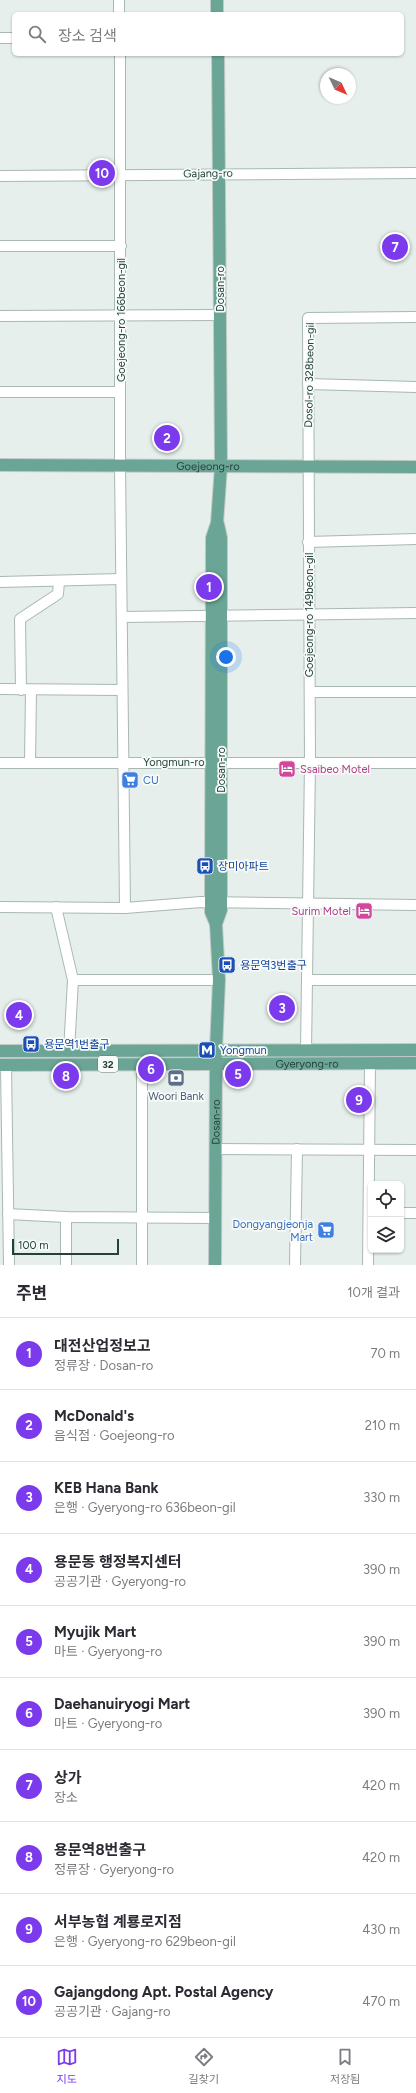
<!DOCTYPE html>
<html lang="ko">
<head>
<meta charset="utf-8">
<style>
  body { margin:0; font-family:Figtree,"Noto Sans KR",sans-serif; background:#f7f7f7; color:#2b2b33 }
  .controls { position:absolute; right:12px; bottom:12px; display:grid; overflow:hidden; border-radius:6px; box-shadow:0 1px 3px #0004 }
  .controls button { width:36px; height:36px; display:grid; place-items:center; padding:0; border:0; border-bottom:1px solid #e1e1e2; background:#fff; color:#2b2b33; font:20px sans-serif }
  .compass { position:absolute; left:320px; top:68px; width:36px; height:36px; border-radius:50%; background:#fff; box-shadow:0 1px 3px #0004; rotate:134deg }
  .scale { position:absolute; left:12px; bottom:10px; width:107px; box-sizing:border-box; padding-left:4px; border:2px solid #24423a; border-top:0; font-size:11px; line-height:14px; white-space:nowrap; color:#24423a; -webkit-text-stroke:3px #f7fbf9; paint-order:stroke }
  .you { position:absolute; left:226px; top:657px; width:14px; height:14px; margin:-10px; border:3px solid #fff; border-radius:50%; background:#1a73e8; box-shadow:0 0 0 6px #1a73e833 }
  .badge { display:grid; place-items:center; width:26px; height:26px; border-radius:50%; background:#7c3aed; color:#fff; font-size:13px; font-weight:700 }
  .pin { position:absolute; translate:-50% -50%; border:2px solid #fff; box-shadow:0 1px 4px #0006 }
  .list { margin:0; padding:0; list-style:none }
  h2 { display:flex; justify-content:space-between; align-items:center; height:52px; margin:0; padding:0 16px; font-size:17px }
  h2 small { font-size:13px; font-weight:400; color:#7c7c81 }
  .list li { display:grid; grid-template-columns:26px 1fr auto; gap:12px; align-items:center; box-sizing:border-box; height:72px; padding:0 16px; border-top:1px solid #e1e1e2 }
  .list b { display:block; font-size:15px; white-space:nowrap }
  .list p { margin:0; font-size:13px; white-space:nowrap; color:#7c7c81 }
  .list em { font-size:13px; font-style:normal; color:#7c7c81 }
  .icon { flex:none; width:22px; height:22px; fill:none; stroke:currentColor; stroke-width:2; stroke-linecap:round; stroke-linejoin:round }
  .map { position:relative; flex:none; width:416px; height:1265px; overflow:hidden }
  .search { position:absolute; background:#fff; box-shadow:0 1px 3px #0004; left:12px; right:12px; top:12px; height:44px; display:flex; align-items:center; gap:10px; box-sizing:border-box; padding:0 14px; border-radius:6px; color:#7c7c81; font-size:15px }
  .sheet { height:772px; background:#fff }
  nav { display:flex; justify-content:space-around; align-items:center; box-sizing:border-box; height:56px; border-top:1px solid #e1e1e2; background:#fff; font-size:11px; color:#7c7c81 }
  nav a { display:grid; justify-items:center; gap:2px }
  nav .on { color:#7c3aed }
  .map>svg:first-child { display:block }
</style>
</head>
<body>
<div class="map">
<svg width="416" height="1265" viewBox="0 0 416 1265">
  <rect width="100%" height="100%" fill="#e6efeb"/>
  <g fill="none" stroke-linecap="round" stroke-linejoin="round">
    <defs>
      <g id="minor">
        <polyline points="119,0 119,14"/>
        <polyline points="0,38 14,38"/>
        <polyline points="120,54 120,465 125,908"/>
        <polyline points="0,176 416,173"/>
        <polyline points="0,246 121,246"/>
        <polyline points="0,316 220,315"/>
        <polyline points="308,384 416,387"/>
        <polyline points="0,392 120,392"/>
        <polyline points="308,542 416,539"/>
        <polyline points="0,582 121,579"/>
        <polyline points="122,617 416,613"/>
        <polyline points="0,689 122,690"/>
        <polyline points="21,690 20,619 58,594 59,581"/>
        <polyline points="310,692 416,692"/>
        <polyline points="0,763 416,763"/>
        <polyline points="30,763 31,690"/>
        <polyline points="0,907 125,908 201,902 416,905"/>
        <polyline points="56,907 73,980 69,1051"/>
        <polyline points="73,980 219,980"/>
        <polyline points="308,980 416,980"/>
        <polyline points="306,1051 310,763 308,318 416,317"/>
        <polyline points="6,1065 9,1265"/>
        <polyline points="215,1149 416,1150"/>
        <polyline points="401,1213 416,1213"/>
        <polyline points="8,1214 66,1217 215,1218"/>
        <polyline points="66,1265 66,1217"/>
        <polyline points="142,1265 142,1064"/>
        <polyline points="295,1265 297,1149"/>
        <polyline points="368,1265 370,1063"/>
      </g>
      <g id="major">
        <polyline points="217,0 217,14"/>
        <path id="s1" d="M0 465 416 467"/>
        <polyline points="216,924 221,910 221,538 218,524"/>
        <polyline points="0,1051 416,1050"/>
        <path id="s2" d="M0 1065 416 1063"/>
        <path id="s3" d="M215 1265 216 1050 219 980 216 924 211 912V903L212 538 217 523 221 466 218 54"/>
      </g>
    </defs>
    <!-- minor casing -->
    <use href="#minor" stroke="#a8b8b2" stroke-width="12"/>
    <!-- major casing -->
    <use href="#major" stroke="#c2cac8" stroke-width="14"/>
    <!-- minor -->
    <use href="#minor" stroke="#fff" stroke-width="10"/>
    <!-- major -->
    <use href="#major" stroke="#6aa596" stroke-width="12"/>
  </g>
  <!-- icons -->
  <defs>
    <symbol id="hotel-square" viewBox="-11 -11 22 22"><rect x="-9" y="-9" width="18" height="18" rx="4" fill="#d1479c" stroke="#f7fbf9"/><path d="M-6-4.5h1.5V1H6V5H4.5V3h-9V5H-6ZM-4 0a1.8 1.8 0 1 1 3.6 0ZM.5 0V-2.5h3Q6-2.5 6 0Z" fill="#fff"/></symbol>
    <symbol id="supermarket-square" viewBox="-11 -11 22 22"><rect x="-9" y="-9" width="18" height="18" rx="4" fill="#3f7fe0" stroke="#f7fbf9"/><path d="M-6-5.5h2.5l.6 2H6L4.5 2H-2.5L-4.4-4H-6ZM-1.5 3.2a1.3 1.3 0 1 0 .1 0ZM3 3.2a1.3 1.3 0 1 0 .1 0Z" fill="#fff"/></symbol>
    <symbol id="bus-square" viewBox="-11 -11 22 22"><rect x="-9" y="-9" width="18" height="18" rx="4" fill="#1a4fb4" stroke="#f7fbf9"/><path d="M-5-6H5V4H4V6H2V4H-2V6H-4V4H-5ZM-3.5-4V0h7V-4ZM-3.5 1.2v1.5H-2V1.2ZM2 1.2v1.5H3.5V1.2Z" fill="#fff"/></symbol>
    <symbol id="metro-square" viewBox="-11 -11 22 22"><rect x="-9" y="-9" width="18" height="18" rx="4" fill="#1a4fb4" stroke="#f7fbf9"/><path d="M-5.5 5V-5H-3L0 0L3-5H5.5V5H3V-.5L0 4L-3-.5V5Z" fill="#fff"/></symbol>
    <symbol id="bank-square" viewBox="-11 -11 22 22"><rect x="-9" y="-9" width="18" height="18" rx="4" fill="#5c6f8a" stroke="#f7fbf9"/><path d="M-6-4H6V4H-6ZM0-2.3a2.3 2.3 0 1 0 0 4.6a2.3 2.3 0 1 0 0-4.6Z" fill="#fff"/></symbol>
  </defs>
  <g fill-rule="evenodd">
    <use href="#hotel-square" x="277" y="759" width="20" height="20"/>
    <use href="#supermarket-square" x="120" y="770" width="20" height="20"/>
    <use href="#bus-square" x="195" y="856" width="20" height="20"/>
    <use href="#hotel-square" x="354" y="901" width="20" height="20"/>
    <use href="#bus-square" x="217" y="955" width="20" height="20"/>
    <use href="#bus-square" x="21" y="1034" width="20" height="20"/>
    <use href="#metro-square" x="197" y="1040" width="20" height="20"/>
    <use href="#bank-square" x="166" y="1068" width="20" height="20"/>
    <use href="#supermarket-square" x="316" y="1220" width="20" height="20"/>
  </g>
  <g text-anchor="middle" stroke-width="3.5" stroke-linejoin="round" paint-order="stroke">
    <!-- shield labels -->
    <rect fill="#f7fbf9" stroke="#637a73" stroke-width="1" x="98" y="1056" width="20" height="16" rx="3"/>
    <g font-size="10" font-weight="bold" fill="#24423a">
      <text x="108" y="1068">32</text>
    </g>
    <!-- street labels -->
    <g font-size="11" fill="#24423a" stroke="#f7fbf9">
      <text transform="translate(208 173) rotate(-1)" y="4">Gajang-ro</text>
      <text transform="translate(220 289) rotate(-90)" y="4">Dosan-ro</text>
      <text transform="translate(121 320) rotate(-90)" y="4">Goejeong-ro 166beon-gil</text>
      <text transform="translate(309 375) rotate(-89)" y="4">Dosol-ro 328beon-gil</text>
      <text dy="4" stroke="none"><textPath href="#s1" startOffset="208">Goejeong-ro</textPath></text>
      <text transform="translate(309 615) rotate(-90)" y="4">Goejeong-ro 149beon-gil</text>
      <text x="174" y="766">Yongmun-ro</text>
      <text transform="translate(221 770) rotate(-90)" y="4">Dosan-ro</text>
      <text dy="4" stroke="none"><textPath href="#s2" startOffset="307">Gyeryong-ro</textPath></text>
      <text dy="4" stroke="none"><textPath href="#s3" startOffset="143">Dosan-ro</textPath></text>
    </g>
    <!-- hotel labels -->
    <g font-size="11" fill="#b23c85" stroke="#f7fbf9" text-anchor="start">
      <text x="300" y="773">Ssaibeo Motel</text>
      <text x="351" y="915" text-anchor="end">Surim Motel</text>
    </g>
    <!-- shop labels -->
    <g font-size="11" fill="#366cbe" stroke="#f7fbf9" text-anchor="start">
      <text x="143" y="784">CU</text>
      <text x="313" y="1228" text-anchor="end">Dongyangjeonja<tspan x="313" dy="13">Mart</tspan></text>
    </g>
    <!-- transit labels -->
    <g font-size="11" fill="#164399" stroke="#f7fbf9" text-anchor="start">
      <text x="218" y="870">장미아파트</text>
      <text x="240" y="969">용문역3번출구</text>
      <text x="44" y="1048">용문역1번출구</text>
      <text x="220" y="1054">Yongmun</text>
    </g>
    <!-- service labels -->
    <g font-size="11" fill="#4e5e75" stroke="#f7fbf9">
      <text x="176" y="1100">Woori Bank</text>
    </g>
  </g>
</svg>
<div class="controls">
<button><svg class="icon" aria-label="locate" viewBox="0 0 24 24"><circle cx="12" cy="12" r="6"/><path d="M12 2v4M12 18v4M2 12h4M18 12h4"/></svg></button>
<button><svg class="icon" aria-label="layers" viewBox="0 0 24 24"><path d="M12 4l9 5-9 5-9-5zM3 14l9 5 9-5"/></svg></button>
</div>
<svg class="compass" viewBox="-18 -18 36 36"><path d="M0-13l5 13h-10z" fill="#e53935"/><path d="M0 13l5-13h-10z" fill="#7c7c81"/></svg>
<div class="scale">100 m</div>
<div class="you"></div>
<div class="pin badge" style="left:209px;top:587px">1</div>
<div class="pin badge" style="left:167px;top:438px">2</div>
<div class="pin badge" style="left:282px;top:1008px">3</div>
<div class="pin badge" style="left:19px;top:1015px">4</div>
<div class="pin badge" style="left:238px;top:1074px">5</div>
<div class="pin badge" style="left:151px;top:1069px">6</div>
<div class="pin badge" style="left:395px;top:247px">7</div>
<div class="pin badge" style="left:66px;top:1076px">8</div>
<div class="pin badge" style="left:359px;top:1100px">9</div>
<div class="pin badge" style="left:102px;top:173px">10</div>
<div class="search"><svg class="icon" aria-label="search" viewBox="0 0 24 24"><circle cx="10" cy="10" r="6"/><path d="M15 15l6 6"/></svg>장소 검색</div>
</div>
<section class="sheet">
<h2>주변<small>10개 결과</small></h2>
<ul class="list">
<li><span class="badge">1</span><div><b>대전산업정보고</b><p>정류장 · Dosan-ro</p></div><em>70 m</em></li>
<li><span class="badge">2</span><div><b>McDonald's</b><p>음식점 · Goejeong-ro</p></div><em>210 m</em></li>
<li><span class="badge">3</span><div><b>KEB Hana Bank</b><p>은행 · Gyeryong-ro 636beon-gil</p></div><em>330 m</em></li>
<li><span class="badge">4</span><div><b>용문동 행정복지센터</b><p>공공기관 · Gyeryong-ro</p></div><em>390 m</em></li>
<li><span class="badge">5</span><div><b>Myujik Mart</b><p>마트 · Gyeryong-ro</p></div><em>390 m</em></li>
<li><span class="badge">6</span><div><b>Daehanuiryogi Mart</b><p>마트 · Gyeryong-ro</p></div><em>390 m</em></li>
<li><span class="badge">7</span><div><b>상가</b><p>장소</p></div><em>420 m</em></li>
<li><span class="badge">8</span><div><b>용문역8번출구</b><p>정류장 · Gyeryong-ro</p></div><em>420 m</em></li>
<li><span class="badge">9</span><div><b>서부농협 계룡로지점</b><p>은행 · Gyeryong-ro 629beon-gil</p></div><em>430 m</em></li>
<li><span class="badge">10</span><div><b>Gajangdong Apt. Postal Agency</b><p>공공기관 · Gajang-ro</p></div><em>470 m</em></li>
</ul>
</section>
<nav>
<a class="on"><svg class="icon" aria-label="map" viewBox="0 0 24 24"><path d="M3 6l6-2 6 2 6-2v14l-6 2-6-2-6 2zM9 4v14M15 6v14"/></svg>지도</a>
<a><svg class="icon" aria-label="directions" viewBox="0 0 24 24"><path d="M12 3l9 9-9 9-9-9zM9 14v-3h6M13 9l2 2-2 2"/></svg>길찾기</a>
<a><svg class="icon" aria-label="saved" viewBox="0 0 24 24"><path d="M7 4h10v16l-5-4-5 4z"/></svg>저장됨</a>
</nav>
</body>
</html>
